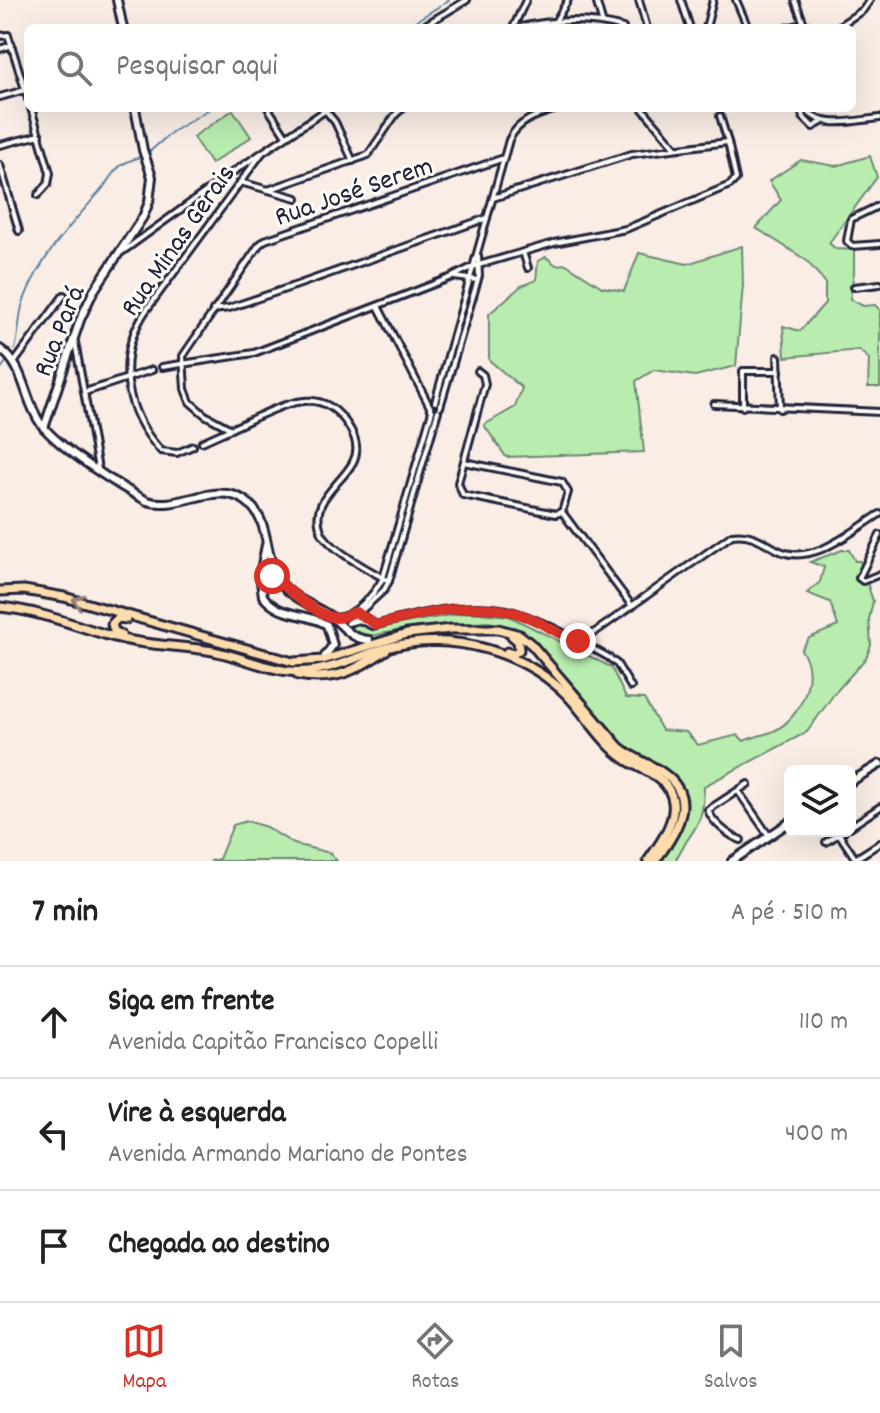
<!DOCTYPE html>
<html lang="pt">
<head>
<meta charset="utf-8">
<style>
  body { margin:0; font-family:Dekko,sans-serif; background:#f6f6f6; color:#222 }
  .controls { position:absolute; right:24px; bottom:24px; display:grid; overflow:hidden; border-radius:12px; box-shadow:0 8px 32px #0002 }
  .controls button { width:72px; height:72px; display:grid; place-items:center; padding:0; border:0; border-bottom:2px solid #e0e0e0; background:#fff; color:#222; font:40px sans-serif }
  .stop { position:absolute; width:24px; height:24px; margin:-18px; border:6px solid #d93025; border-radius:50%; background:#fff }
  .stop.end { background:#d93025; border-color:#fff; box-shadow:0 2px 8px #0008 }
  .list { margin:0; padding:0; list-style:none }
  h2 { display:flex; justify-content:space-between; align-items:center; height:104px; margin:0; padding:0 32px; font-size:34px }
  h2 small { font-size:26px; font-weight:400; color:#767676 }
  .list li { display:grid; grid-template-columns:52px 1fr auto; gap:24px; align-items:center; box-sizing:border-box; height:112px; padding:0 32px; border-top:2px solid #e0e0e0 }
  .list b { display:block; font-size:30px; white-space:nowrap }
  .list p { margin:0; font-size:26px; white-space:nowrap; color:#767676 }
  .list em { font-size:26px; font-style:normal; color:#767676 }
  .icon { flex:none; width:44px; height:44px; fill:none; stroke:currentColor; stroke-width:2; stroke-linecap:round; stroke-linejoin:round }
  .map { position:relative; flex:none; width:880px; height:861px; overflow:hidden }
  .search { position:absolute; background:#fff; box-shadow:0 8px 32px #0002; left:24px; right:24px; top:24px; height:88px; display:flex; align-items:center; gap:20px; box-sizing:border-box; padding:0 28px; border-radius:12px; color:#767676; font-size:30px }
  .sheet { height:440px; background:#fff }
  nav { display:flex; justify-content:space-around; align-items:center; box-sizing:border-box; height:112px; border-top:2px solid #e0e0e0; background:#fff; font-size:22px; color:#767676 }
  nav a { display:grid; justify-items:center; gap:4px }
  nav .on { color:#d93025 }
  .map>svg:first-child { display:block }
</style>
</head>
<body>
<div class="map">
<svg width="880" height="861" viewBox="0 0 880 861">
  <rect width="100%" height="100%" fill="#f9ede5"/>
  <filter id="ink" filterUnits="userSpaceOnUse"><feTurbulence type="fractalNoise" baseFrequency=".0125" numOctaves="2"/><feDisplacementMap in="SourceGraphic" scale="16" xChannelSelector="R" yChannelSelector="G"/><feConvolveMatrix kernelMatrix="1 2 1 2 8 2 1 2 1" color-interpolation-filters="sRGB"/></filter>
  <g filter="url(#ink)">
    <!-- green -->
    <g fill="#b8edaf" stroke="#6d8875" stroke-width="2">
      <polygon points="233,110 251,137 211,164 193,137"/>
      <polygon points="870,156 877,177 829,243 836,249 854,250 854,272 850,299 863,306 875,305 880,310 880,387 868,387 869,359 859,350 785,357 783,326 800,331 825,303 825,282 806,260 756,228 781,200 769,181 801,160 836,166"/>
      <polygon points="742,246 743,285 736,366 695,376 654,370 636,381 644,452 506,457 484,425 515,407 522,388 489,360 489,314 521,286 536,280 538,261 546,257 556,265 566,264 602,287 624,291 639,253 687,264"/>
      <path d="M842 550H849L855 561H860L873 601 869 619 871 645 866 658 834 694 807 732 704 786C704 829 692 827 675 861H661L683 824 684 802 675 778 628 750 571 682 527 636 516 628 488 622 417 627 366 637 357 634 352 627 356 623 374 628 469 612 509 616 611 667 626 698 644 699 662 730 686 732 698 745 738 735 744 741C754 736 765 735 774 731 801 718 820 674 801 650L809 638 838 626 830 602 807 593 820 582 824 567 810 562Z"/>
      <polygon points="247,821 266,827 294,844 330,853 337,861 210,861 219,859 233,825"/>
    </g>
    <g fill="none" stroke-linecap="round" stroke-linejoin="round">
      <!-- stream -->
      <g stroke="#5e83a2" stroke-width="2">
        <polyline points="405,28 449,0"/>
        <polyline points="148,153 172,132 211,108"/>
        <path d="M15 349C20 332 18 315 24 300 40 257 74 221 103 188 108 181 112 173 118 168 123 162 132 160 140 157"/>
        <polyline points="0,370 6,362"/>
      </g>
      <defs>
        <g id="street">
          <polyline points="596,0 602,21"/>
          <polyline points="639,0 647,28"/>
          <polyline points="681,0 690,28"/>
          <polyline points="736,0 748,28"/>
          <polyline points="795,0 804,24"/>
          <polyline points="555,22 568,0"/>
          <polyline points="420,28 467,0"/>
          <polyline points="513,28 526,0"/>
          <path d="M516 28C550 20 589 18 623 28"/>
          <polyline points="706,28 713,0"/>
          <polyline points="786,28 804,24 817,28"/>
          <polyline points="836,28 863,10 870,0"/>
          <polyline points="0,36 8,35 28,99"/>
          <polyline points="0,49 12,45"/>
          <polyline points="0,97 25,90"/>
          <polyline points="31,108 50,173 48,184 38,195"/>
          <polyline points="268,108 286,136"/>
          <polyline points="642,108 676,148"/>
          <polyline points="800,108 803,117 813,127 822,122"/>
          <path d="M805 108C820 131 856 120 880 118"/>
          <polyline points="325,110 335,122 353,161"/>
          <polyline points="720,116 728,142"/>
          <polyline points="0,145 40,135"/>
          <polyline points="0,165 19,231"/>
          <polyline points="240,182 297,198"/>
          <polyline points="268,190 368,155 396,114 403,108"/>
          <polyline points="880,205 851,219 847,241 852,246 880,244"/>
          <polyline points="122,252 230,174 329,108"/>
          <polyline points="523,252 528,268"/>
          <polyline points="454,277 477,280"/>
          <polyline points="854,287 880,284"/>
          <polyline points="378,306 431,409"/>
          <polyline points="213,310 229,308 297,285 487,218"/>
          <polyline points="75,342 98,469"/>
          <polyline points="778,357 780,409"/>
          <polyline points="14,363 64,295"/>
          <polyline points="162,367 254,353 452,277 472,267 554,243 626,229 730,185 736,179 728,142 632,154 493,198"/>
          <polyline points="478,371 483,375 485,384 458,483 463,495 556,514 562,512 632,606"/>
          <polyline points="85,392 152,370"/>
          <path d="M435 402 509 140C519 119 540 114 560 108"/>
          <polyline points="714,404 880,412"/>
          <polyline points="440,407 479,276 478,256"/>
          <polyline points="743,407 743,371 779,371"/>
          <polyline points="231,429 205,415 190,402 185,389 183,356 259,245 265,240 504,158"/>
          <path d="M202 442C219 434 236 427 252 419 288 403 323 384 349 427 356 438 359 451 353 462 341 485 309 500 321 531 328 549 372 572 389 581"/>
          <path d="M193 446 177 453 161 451C125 412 115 358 145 312L262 153"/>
          <polyline points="464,462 562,482 568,492 562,512"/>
          <polyline points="880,535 859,578 863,581 880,574"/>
          <polyline points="359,613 374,624"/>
          <path d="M333 618C353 619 374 595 383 578L432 411"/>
          <polyline points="349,622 384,590 389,581 438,411"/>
          <path d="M348 623 359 620 372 626C414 615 463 601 507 610 539 618 579 641 608 657L617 664 631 687"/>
          <path d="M581 642 732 535C751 532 763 542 778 550 812 567 852 531 880 514"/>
          <polyline points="738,791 769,836"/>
          <polyline points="850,827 880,807"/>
          <polyline points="839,834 857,861"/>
          <path d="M741 840C729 836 712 822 708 810L748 784"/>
          <polyline points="826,842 844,831"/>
          <polyline points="855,859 880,843"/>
        </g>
        <g id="secondary">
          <polyline points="117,0 123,28"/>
          <path d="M0 349C25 365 24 401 41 424 58 447 120 487 147 501 179 511 214 481 244 500 273 519 262 558 281 583 293 600 317 606 333 618 345 628 351 639 369 640"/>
          <polyline points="44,428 80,320 93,292 143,217 149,202 152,177 143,150 135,108"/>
          <path d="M266 545 260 575 263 596C279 618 307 612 327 625L333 645 325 656"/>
          <polyline points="850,782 880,764"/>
          <polyline points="732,861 790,822"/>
        </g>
        <g id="primary">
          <path d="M0 591 24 590 64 597 293 662 323 660 407 634 451 629H498L520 635 532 645 619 747C633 759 649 763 663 773 700 799 675 834 655 861"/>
          <path d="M0 607C40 611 73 625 111 636 144 646 179 645 213 651 239 656 263 668 289 671 328 675 359 654 394 646 456 632 524 652 568 696 587 716 602 743 625 759 635 766 647 770 657 777 690 802 666 835 648 861"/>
          <polyline points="121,635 114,631 112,624 118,618 126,619"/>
          <polyline points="507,652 513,654 519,650 518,641 512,636"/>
          <path d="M298 675C336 682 356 670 386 650"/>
        </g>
      </defs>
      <!-- street casing -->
      <use href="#street" stroke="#22223b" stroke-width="10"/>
      <!-- secondary casing -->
      <use href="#secondary" stroke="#22223b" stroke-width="12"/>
      <!-- primary casing -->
      <use href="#primary" stroke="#22223b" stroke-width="13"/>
      <!-- street -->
      <use href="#street" stroke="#fdfcf7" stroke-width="4"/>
      <!-- secondary -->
      <use href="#secondary" stroke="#fdfcf7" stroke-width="6"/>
      <!-- primary -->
      <use href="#primary" stroke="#fcdcac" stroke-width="7"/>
    </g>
    <!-- one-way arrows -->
    <defs><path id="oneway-chevron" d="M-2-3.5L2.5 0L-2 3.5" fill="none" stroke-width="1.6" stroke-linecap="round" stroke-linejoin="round" transform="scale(2)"/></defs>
    <use stroke="#8f7f74" href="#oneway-chevron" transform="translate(78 601) rotate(-163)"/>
  </g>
  <g fill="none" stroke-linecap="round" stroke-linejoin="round" filter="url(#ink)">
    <!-- route -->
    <path stroke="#d93025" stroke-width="10" d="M272 576C286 587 320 619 338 618 344 618 350 613 356 612L376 625C424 614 473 598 522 615 542 621 558 636 578 641"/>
  </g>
  <g text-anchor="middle" stroke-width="6" stroke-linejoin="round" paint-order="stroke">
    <!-- street labels -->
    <g font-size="28" fill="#22223b" stroke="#fdfcf7">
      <text transform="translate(353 189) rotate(-19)" y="10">Rua José Serem</text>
      <text transform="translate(176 239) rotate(-55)" y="10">Rua Minas Gerais</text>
      <text transform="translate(57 330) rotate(-68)" y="10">Rua Pará</text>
    </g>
  </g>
</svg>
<div class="controls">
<button><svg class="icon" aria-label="layers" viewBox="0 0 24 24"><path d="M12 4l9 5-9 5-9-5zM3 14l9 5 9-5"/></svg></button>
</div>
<div class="stop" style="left:272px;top:576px"></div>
<div class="stop end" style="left:578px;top:641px"></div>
<div class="search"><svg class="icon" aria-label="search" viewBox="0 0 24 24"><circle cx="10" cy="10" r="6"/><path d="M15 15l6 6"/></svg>Pesquisar aqui</div>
</div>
<section class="sheet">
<h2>7 min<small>A pé · 510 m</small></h2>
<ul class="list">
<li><svg class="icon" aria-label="ahead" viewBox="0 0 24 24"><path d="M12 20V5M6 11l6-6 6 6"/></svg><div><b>Siga em frente</b><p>Avenida Capitão Francisco Copelli</p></div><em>110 m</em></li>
<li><svg class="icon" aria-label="left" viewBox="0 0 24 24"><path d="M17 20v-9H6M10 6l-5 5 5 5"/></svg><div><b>Vire à esquerda</b><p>Avenida Armando Mariano de Pontes</p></div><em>400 m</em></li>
<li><svg class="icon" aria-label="arrive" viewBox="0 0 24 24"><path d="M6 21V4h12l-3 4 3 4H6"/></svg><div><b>Chegada ao destino</b></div></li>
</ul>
</section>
<nav>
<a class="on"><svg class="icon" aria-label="map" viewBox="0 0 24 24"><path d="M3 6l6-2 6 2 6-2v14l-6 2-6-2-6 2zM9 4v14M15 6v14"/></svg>Mapa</a>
<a><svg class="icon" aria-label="directions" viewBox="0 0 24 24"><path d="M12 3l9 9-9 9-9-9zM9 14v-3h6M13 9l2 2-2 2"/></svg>Rotas</a>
<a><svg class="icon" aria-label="saved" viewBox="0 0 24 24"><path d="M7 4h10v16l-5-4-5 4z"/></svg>Salvos</a>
</nav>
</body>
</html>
